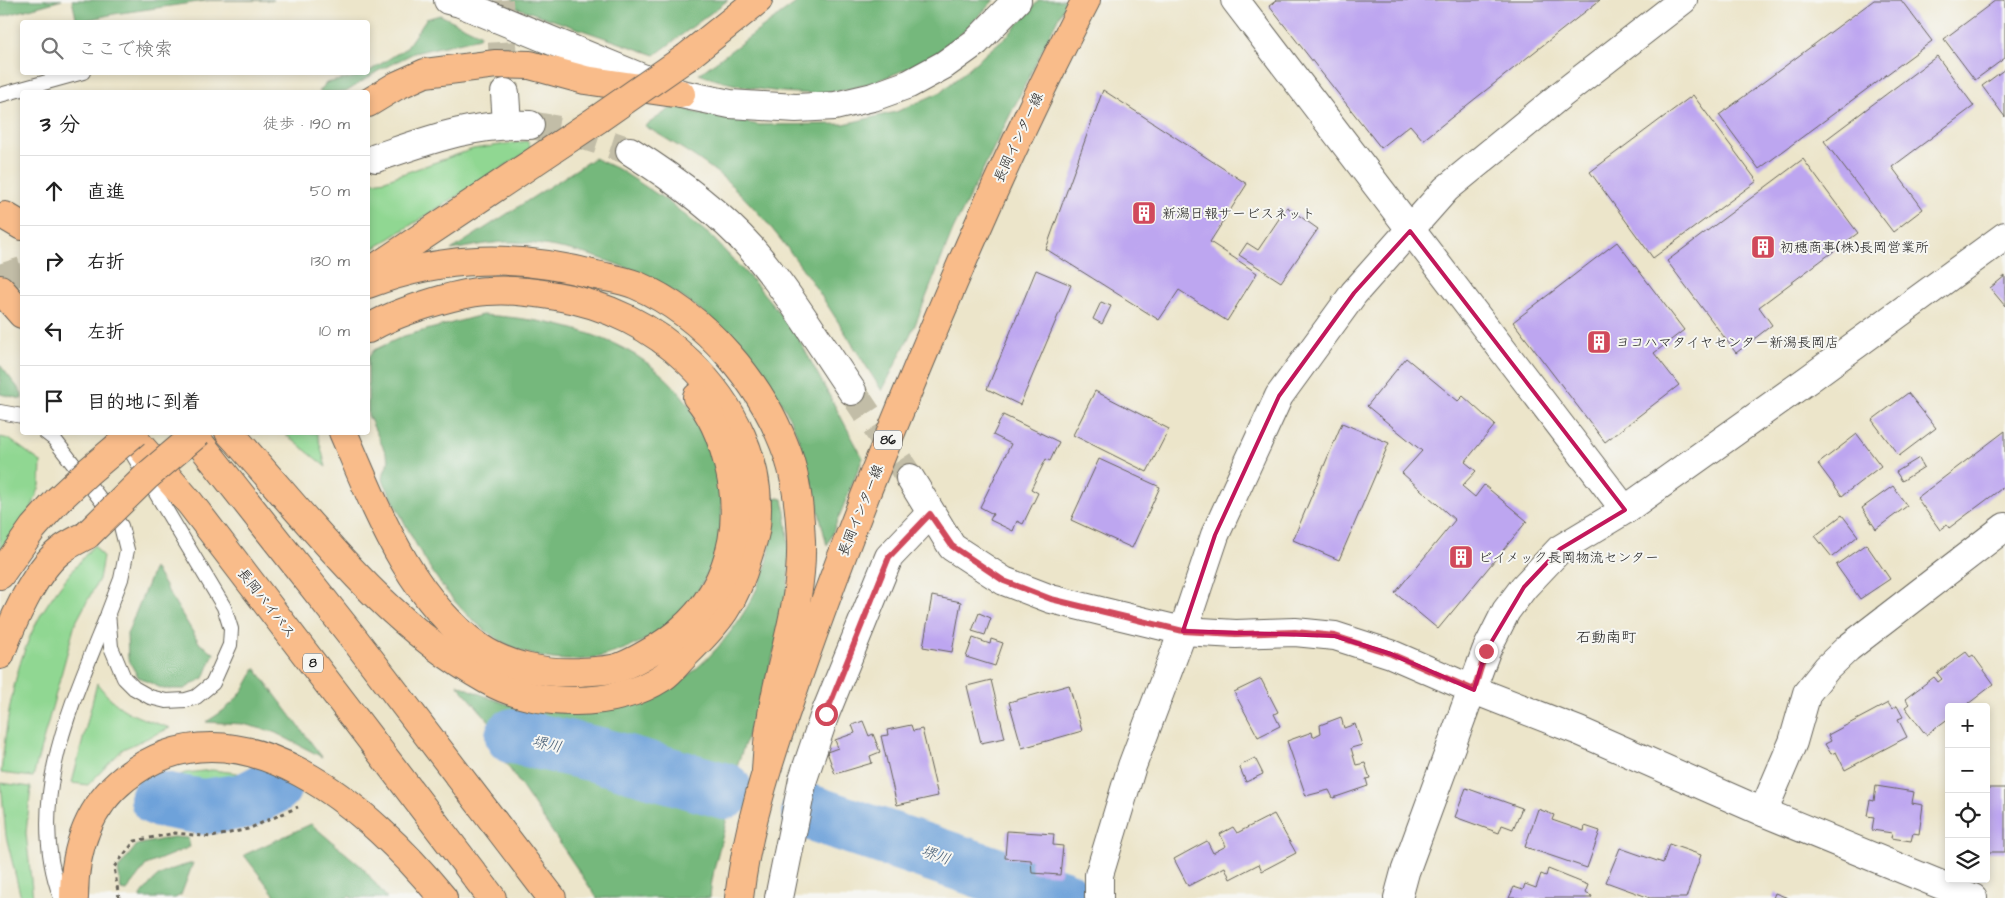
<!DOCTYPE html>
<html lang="ja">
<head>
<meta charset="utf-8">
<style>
  body { margin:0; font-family:"Architects Daughter","Klee One",sans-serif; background:#f2f2f2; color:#222 }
  .controls { position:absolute; right:15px; bottom:15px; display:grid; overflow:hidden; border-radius:5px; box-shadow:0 2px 8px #0003 }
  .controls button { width:45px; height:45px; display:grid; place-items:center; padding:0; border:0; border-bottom:1px solid #e0e0e0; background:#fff; color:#222; font:25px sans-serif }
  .stop { position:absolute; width:15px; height:15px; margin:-11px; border:4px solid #d1495b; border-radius:50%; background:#fff }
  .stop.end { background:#d1495b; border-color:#fff; box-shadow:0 1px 5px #0008 }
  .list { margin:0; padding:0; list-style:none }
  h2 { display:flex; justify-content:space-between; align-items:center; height:65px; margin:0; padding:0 20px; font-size:21px }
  h2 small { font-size:16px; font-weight:400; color:#767676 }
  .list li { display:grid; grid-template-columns:32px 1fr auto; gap:15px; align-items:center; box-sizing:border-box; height:70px; padding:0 20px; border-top:1px solid #e0e0e0 }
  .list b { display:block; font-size:19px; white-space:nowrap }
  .list em { font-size:16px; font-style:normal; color:#767676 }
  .icon { flex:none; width:28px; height:28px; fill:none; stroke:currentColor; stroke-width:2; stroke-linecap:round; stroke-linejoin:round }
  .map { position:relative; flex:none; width:2005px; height:898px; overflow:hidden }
  .search { position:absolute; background:#fff; box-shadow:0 2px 8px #0003; left:20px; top:20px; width:350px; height:55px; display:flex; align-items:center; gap:12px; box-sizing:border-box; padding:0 18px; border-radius:5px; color:#767676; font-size:19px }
  .panel { position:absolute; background:#fff; box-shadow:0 2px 8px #0003; left:20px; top:90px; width:350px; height:345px; border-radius:5px }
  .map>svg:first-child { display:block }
</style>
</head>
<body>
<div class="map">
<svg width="2005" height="898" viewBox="0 0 2005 898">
  <rect width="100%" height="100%" fill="#f6f6f2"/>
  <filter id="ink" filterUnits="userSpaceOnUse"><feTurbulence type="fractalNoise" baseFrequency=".02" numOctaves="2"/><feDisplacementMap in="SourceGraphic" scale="10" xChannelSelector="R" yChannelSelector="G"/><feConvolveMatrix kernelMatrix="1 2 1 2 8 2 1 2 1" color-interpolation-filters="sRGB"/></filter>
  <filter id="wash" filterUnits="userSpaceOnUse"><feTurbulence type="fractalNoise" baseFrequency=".0096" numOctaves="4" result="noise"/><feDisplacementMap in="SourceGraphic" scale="20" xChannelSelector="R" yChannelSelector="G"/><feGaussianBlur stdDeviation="1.12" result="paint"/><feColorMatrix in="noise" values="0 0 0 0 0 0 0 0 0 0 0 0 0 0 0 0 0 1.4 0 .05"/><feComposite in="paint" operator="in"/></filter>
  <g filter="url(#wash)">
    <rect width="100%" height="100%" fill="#ece5ca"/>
    <!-- green -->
    <g fill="#90d792" stroke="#567a57">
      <polygon points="527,141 532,149 368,252 368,183 385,180 473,149"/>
      <polygon points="284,433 317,433 326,467"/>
      <polygon points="0,437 9,439 41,462 40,486 28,517 0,556"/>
      <path d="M94 545 103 557 99 579 75 624 33 777 1 773C7 718 14 659 43 611 58 587 76 566 94 545Z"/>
      <path d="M97 683C120 714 136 716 170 728L123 749 88 785 72 783Z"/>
      <polygon points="212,770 237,773 265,781 242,796 203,802 149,790 185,773"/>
      <polygon points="1,783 31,787 26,833 33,898 21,898 6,836"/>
    </g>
    <!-- forest -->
    <g fill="#74b87c" stroke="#486a4c">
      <polygon points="0,0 62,0 0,17"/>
      <polygon points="72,0 274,0 212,0 114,14 77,22"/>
      <polygon points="512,0 728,0 655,55 512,6"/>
      <path d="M800 0H994C976 19 957 40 935 54 907 70 870 86 839 91 801 98 735 88 699 74Z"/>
      <path d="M1039 0H1067L953 230 915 325 882 391C835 318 792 241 727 181 703 160 673 143 645 126L677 104 693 112 759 125 844 124 896 112 941 92 1010 33Z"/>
      <polygon points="440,15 480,34 479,38 414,53 378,71 346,92 319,92 326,83 356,77 368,72 406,48 426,19"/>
      <path d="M594 158 620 170 666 200 711 236 755 283 795 332 863 458 827 546C816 502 808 454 787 413 738 312 624 248 514 242 494 241 471 247 451 250Z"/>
      <path d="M482 315C552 319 630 335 678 391 713 431 731 497 717 549 710 575 692 604 673 623 660 636 617 653 599 657 560 665 521 657 489 633 437 596 410 533 382 478L389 460 368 415V358L374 350 404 336Z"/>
      <polygon points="0,365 22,393 22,399 0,394"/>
      <path d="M772 497 783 499C788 528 791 561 787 591 777 658 752 722 730 786L594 748 515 730H497L457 684C473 691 507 707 525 707 545 708 568 703 589 701 603 699 649 698 660 693 706 671 749 616 765 569 773 546 772 521 772 497Z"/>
      <polygon points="154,568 200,644 214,653 204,678 184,689 163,689 138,677 128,659 127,634"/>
      <path d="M255 668 322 757 274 732 243 724 206 722C231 707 243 695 255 668Z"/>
      <path d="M512 741 598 760 730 797C727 831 712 863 710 898H597L501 756V745Z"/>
      <polygon points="311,824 362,867 387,898 351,898 350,896 346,898 277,898 244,855"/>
      <polygon points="173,837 188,838 190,847 146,865 127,891 121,890 118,869 137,845"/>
      <path d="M193 863 181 895 175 898H140C156 872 165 871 193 863Z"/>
    </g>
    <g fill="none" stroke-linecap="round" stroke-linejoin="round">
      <!-- river -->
      <g stroke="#6ea2da" stroke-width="56">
        <polyline points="513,736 599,755 725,791"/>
        <polyline points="158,799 203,807 245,801 274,786"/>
        <polyline points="809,812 1063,898"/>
      </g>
    </g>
    <g id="blocks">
      <!-- building -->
      <g fill="#bda6f0">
        <polygon points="1277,0 1600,0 1423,140 1410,125 1381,148 1269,6"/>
        <polygon points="1874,0 1901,0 1932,41 1759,169 1719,115"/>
        <polygon points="1996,0 2005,0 2005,58 1975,80 1944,39"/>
        <polygon points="1937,56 1974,106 1892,167 1923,209 1893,232 1824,141"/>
        <polygon points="2005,69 2005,117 1982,86"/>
        <polygon points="1103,90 1247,184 1210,242 1257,273 1227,321 1179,290 1159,320 1046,249"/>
        <polygon points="1693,95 1757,181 1653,258 1590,172"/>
        <polygon points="1803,159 1858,233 1759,307 1772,325 1736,353 1667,261"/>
        <polygon points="1287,207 1318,229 1281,282 1239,255 1247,243 1258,250"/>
        <polygon points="1617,242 1684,330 1654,353 1679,385 1605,442 1513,322"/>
        <polygon points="1036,270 1071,285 1020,405 987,389"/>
        <polygon points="2005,276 2005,306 1990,288"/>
        <polygon points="1101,302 1111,306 1102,324 1093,319"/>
        <polygon points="1406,358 1458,401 1463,396 1495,425 1465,462 1476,471 1462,486 1475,497 1484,485 1527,521 1438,629 1395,593 1455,520 1402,473 1422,451 1367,406"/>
        <polygon points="1095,391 1169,429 1147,472 1073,435"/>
        <polygon points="1908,393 1936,428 1899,456 1872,420"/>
        <polygon points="1003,415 1059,442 1050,461 1046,459 1031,489 1038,493 1023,524 1017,521 1013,531 990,520 993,514 980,507 1011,444 993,435"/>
        <polygon points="1342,423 1389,443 1339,560 1293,540"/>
        <polygon points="2005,431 2005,486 1949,528 1947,525 1940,530 1917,498"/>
        <polygon points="1857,434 1881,466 1842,496 1818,464"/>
        <polygon points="1919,458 1924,467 1902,481 1896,472"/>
        <polygon points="1099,459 1160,487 1132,548 1071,520"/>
        <polygon points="1893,486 1907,506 1876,529 1862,508"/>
        <polygon points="1842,515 1858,536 1832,557 1815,536"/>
        <polygon points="1866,544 1890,579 1860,599 1836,565"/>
        <polygon points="932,596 961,602 952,652 923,647"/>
        <polygon points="979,613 991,618 985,635 972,631"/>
        <polygon points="973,638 990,644 991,639 1003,643 995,666 966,657"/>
        <polygon points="1966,652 1970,657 1973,655 1994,684 1964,707 1949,707 1949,718 1926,735 1905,707 1909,704 1905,699 1934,677 1938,682 1942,679 1937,673"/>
        <polygon points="1261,679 1278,712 1274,714 1280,726 1258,737 1234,692"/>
        <polygon points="991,680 1005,738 981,743 967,686"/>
        <polygon points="1069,685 1082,731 1022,748 1009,702"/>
        <polygon points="1888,703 1892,709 1897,706 1903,717 1898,719 1907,737 1845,770 1836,752 1831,754 1825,744 1831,741 1828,735"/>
        <polygon points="1341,717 1344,728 1355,724 1362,745 1351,748 1356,765 1365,763 1370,778 1366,779 1368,786 1333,798 1329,790 1306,796 1287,741 1312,732 1313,737 1321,733 1320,725"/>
        <polygon points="863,721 869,736 873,734 880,752 870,756 872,763 835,774 827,752 838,748 835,740 855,733 852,725"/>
        <polygon points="911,725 913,731 922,729 938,796 897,805 881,736 888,735 887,730"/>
        <polygon points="1255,758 1263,774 1246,782 1239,766"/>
        <polygon points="1876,786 1914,792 1912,803 1923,805 1919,834 1913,833 1911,841 1891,838 1892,833 1872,830 1874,817 1867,816 1870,800 1874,801"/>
        <polygon points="1466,788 1522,808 1513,829 1502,825 1499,833 1455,817"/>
        <rect x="1986" y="788" width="19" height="64"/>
        <polygon points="1538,809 1554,815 1552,820 1584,831 1585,826 1600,831 1587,868 1525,847"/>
        <polygon points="1274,814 1296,853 1262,871 1259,864 1230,879 1225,867 1188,886 1174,859 1207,841 1213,853 1226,846 1220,834 1233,827 1237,833"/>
        <polygon points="1007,831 1054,834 1053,845 1063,846 1060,875 1032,873 1031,860 1005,858"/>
        <polygon points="1669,844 1701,855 1686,898 1650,898 1606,882 1620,848 1663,863"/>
        <polygon points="1548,869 1588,885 1585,893 1592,896 1591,898 1509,898 1514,887 1523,890 1525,884 1536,888 1541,874 1546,876"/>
        <polygon points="1775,893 1788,898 1773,898"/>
      </g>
    </g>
  </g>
  <g filter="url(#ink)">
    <use href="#blocks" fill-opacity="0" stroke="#656259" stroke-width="1"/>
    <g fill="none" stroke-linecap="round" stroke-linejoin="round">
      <!-- minor-tunnel -->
      <g stroke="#c2bda7" stroke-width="28" stroke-dasharray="28 14" stroke-linecap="butt">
        <polyline points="499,0 505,89"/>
        <polyline points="530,125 575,133 630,151"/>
        <polyline points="0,278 22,271"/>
        <polyline points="852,391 910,478"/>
      </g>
      <defs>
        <g id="service">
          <polyline points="0,95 83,72"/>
          <polyline points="0,412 22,416"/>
          <polyline points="45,432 54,439 121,526 127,550 121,579 108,613 111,647 124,678 134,688 150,697 166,701 186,700 196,697 213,683 230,645 231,629 224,607 129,448"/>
          <path d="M61 898C25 802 71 705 107 616"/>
        </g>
        <g id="minor">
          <polyline points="1235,0 1625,510"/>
          <polyline points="505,93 507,124"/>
          <path d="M630 151C673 178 717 210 751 248 789 292 819 343 852 391"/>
          <path d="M376 158C429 140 472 123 530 125"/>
          <polyline points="910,478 952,547 1004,581 1051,599 1183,631 1236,634 1295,632 1335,636 1391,654 1474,690 1579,731 1763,812 1973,898"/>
          <polyline points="1763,812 1793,742 1807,693 1827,668 1848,648 2005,527"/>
          <polyline points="779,898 803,779 825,714 889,557 930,514"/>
          <polyline points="1099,898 1099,875 1132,766 1183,631 1215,535 1279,396 1354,293 1446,189 1562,94 1683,0"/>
          <polyline points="1398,898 1405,872 1486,651 1506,611 1524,587 1560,549 1625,510 1809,379 2005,236"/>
        </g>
        <polyline id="tertiary" points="448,0 460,3 681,94 730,104 796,108 835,106 873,97 909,84 944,65 976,42 1017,0"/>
        <path id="primary" d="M739 898C747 828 768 763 791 697 814 629 839 563 865 496 933 328 1002 161 1086 0"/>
        <g id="trunk">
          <polyline points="0,289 22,314"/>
          <polyline points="128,432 190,503 492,898"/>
          <polyline points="191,432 352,636 552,898"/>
        </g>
        <g id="motorway">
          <polyline points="687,57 758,0"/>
          <polyline points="368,103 396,86 425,73 496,64 530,65 585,80 681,94"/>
          <polyline points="5,216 22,226"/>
          <polyline points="368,273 598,119"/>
          <path d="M368 284C444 255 517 254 596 275 609 278 624 280 636 285 705 315 763 384 788 455 797 481 800 514 801 541 803 603 780 660 771 721 768 737 767 754 766 771"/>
          <path d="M229 432C309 520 382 622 487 680 537 708 614 709 663 677 671 672 678 662 685 655 719 622 735 603 748 556 751 546 755 536 756 526 763 464 733 404 689 362 653 327 606 304 556 296 534 292 510 289 487 291 456 293 393 313 368 329"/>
          <path d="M343 432C377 510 408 596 479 647 508 667 546 674 580 672 592 671 606 671 617 668 630 664 643 656 655 649 723 608 749 536 727 460 721 436 713 416 697 397"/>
          <polyline points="0,575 33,528 58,500"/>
          <path d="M0 655C11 625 34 571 60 551 68 544 78 540 87 535"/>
          <path d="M74 898C74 851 87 808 125 778 238 689 373 812 443 898"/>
        </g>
      </defs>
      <!-- service casing -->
      <use href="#service" stroke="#656259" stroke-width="16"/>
      <!-- minor casing -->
      <use href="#minor" stroke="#656259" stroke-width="30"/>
      <!-- tertiary casing -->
      <use href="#tertiary" stroke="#656259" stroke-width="30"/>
      <!-- primary casing -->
      <use href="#primary" stroke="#656259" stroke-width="30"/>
      <!-- trunk casing -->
      <use href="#trunk" stroke="#656259" stroke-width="30"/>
      <!-- motorway casing -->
      <use href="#motorway" stroke="#656259" stroke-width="30"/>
      <!-- path -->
      <polyline stroke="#656259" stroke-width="3" stroke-dasharray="4 4" stroke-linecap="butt" points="119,898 114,867 135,841 175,833 212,837 248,829 298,807"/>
      <!-- service -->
      <use href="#service" stroke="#fff" stroke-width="14"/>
      <!-- minor -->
      <use href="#minor" stroke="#fff" stroke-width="28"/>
      <!-- tertiary -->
      <use href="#tertiary" stroke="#fff" stroke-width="28"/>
      <!-- primary -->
      <use href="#primary" stroke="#f9bc8a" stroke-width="28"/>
      <!-- trunk -->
      <use href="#trunk" stroke="#f9bc8a" stroke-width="28"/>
      <!-- motorway -->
      <use href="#motorway" stroke="#f9bc8a" stroke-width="28"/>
      <defs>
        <g id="motorway-bridge">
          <polyline points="598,119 687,57"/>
          <polyline points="58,500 89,471 135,432"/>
          <polyline points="87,535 147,476 199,432"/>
        </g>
      </defs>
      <!-- motorway-bridge casing -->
      <use href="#motorway-bridge" stroke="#656259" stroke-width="30" stroke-linecap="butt"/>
      <!-- motorway-bridge -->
      <use href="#motorway-bridge" stroke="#f9bc8a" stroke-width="28"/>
    </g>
  </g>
  <g fill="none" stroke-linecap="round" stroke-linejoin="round" filter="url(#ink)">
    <!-- route -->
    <polyline stroke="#d1495b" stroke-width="6" points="826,714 889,557 930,514 952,546 1004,581 1051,599 1183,631 1236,634 1295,632 1335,636 1391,654 1474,690 1486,651"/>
  </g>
  <!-- marked area -->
  <path fill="none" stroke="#c2185b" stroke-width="4" stroke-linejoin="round" d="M1410 231 1625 510 1560 549 1524 587 1486 651 1474 690 1391 654 1335 636 1183 631 1215 535 1279 396 1354 293Z"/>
  <!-- icons -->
  <defs>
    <symbol id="building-square" viewBox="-11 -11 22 22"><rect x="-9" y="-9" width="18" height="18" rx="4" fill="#d1495b" stroke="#f6f6f2"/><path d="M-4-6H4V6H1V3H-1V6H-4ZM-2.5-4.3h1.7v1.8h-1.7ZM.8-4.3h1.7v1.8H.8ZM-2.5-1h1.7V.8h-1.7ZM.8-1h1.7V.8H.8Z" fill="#fff"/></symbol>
  </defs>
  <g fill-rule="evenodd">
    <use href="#building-square" x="1130" y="199" width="28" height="28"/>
    <use href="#building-square" x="1749" y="233" width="28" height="28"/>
    <use href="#building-square" x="1585" y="328" width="28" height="28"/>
    <use href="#building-square" x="1447" y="543" width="28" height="28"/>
  </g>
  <g text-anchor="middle" stroke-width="4" stroke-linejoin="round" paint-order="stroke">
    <!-- shield labels -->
    <g fill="#f6f6f2" stroke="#5d5d5c" stroke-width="1">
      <rect x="874" y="430.5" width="28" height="19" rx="4"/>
      <rect x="303" y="653.5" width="20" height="19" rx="4"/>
    </g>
    <g font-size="12" font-weight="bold" fill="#1c1c1c">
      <text x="888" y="444">86</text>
      <text x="313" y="667">8</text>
    </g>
    <!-- street labels -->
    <g font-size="14" fill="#1c1c1c" stroke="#f6f6f2">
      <text transform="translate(1018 137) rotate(-65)" y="5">長岡インター線</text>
      <text transform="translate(860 510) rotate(-68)" y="5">長岡インター線</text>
      <text transform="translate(267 603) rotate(52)" y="5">長岡バイパス</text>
    </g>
    <!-- poi labels -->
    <g font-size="14" fill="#1c1c1c" stroke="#f6f6f2" text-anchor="start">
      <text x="1162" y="218">新潟日報サービスネット</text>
      <text x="1780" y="252">初穂商事(株)長岡営業所</text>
      <text x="1616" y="347">ヨコハマタイヤセンター新潟長岡店</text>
      <text x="1478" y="562">ビイメック長岡物流センター</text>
    </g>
    <!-- neighbourhood labels -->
    <g font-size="15" fill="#1c1c1c" stroke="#f6f6f2">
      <text x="1606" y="642">石動南町</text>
    </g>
    <!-- water labels -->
    <g font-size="15" font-style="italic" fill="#415871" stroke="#f6f6f2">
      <text transform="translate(547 744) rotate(12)" y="5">堺川</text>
      <text transform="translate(936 855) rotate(19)" y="5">堺川</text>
    </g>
  </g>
</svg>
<div class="controls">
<button>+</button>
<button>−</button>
<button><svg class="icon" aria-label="locate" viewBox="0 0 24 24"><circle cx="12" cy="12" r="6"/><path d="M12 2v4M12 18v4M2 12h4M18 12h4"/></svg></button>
<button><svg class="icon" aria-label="layers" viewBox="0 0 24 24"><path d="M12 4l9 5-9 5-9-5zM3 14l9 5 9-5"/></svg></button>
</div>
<div class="stop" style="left:826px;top:714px"></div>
<div class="stop end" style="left:1486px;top:651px"></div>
<div class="search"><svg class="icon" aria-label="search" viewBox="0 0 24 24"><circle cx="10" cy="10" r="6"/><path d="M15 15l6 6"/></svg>ここで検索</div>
<section class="panel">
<h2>3 分<small>徒歩 · 190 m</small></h2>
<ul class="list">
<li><svg class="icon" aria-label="ahead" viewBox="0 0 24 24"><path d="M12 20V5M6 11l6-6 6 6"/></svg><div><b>直進</b></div><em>50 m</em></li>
<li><svg class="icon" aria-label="right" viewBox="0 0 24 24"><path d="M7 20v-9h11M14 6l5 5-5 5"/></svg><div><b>右折</b></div><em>130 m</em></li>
<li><svg class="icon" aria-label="left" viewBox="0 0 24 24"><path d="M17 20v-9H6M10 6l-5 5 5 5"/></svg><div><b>左折</b></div><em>10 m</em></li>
<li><svg class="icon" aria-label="arrive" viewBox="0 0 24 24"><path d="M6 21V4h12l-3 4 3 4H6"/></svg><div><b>目的地に到着</b></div></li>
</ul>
</section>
</div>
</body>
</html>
